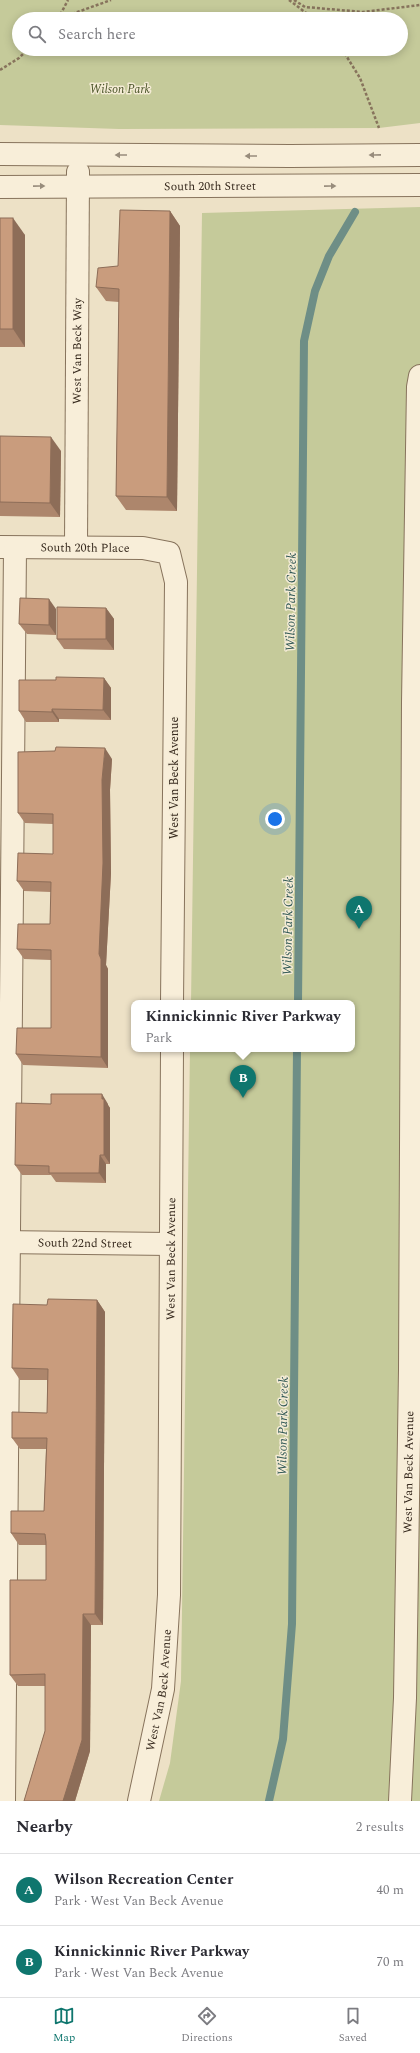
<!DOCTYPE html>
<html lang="en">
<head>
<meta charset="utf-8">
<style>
  body { margin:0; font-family:Spectral,serif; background:#f2f2f3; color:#2b2b33 }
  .you { position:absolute; left:275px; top:819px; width:14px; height:14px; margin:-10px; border:3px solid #fff; border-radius:50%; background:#1a73e8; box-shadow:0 0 0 6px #1a73e833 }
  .badge { display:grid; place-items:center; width:26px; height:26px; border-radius:50%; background:#0f766e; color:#fff; font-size:13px; font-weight:700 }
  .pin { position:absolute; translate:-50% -33px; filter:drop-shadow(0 1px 2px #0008) }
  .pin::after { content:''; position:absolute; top:21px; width:14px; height:12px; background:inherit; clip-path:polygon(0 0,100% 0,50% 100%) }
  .popup { position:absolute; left:131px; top:1000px; width:224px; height:52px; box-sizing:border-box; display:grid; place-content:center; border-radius:8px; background:#fff; filter:drop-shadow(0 1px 3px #0005); font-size:13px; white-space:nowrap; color:#7c7c81 }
  .popup b { font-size:15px; color:#2b2b33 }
  .popup::after { content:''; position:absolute; left:50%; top:100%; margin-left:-8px; border:8px solid transparent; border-top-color:#fff }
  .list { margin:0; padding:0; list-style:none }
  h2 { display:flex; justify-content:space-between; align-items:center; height:52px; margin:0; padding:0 16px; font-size:17px }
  h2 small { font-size:13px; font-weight:400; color:#7c7c81 }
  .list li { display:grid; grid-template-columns:26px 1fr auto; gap:12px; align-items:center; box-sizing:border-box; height:72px; padding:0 16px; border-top:1px solid #e1e1e2 }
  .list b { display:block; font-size:15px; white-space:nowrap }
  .list p { margin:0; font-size:13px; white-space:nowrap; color:#7c7c81 }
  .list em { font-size:13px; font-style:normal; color:#7c7c81 }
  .icon { flex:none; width:22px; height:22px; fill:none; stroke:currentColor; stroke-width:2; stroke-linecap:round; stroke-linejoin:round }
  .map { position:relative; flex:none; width:420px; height:1801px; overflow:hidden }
  .search { position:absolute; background:#fff; box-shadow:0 2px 10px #0003; left:12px; right:12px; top:12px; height:44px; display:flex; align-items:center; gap:10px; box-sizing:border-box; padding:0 14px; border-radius:22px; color:#7c7c81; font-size:15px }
  .sheet { height:196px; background:#fff }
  nav { display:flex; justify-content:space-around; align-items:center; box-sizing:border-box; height:56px; border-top:1px solid #e1e1e2; background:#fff; font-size:11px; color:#7c7c81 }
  nav a { display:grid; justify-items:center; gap:2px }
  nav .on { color:#0f766e }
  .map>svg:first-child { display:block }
</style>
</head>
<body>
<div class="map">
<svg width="420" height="1801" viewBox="0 0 420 1801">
  <rect width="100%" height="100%" fill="#ede1c6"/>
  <!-- green -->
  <g fill="#c5ca9a" fill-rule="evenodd">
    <path d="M0 0H420V123L379 128 119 129 0 125ZM19 19H401V49H19Z"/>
    <polygon points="420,207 420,1801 159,1801 170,1763 181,1681 190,1049 352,1049 352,1003 191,1003 202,213"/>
  </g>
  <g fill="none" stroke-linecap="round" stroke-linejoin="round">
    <!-- stream -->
    <g stroke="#6e8e86" stroke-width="8">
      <polyline points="298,1003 304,341 315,291 329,256 355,212"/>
      <polyline points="269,1801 283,1739 292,1624 297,1049"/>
    </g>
    <defs>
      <g id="minor">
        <polyline points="0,154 290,156 420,155"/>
        <path id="s1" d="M0 187 420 185"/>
        <path id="s2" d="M1 547 143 548 169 553 176 582 172 1003"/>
        <path id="s3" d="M76 547 78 172"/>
        <path id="s4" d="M0 1242 170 1244"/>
        <polyline points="4,1801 15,548"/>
        <path id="s5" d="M139 1801 163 1689 169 1595 172 1049"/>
        <path id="s6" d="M400 1801 405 1698 410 1370 413 702 418 387 420 376"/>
      </g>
    </defs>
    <!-- minor casing -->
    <use href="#minor" stroke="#87735c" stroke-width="24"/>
    <!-- path -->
    <g stroke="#87735c" stroke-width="2.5" stroke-dasharray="3 2" stroke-linecap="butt">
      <polyline points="289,0 314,19"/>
      <polyline points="294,0 305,7 363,12 420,5"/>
      <polyline points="58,19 111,0"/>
      <polyline points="58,19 68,0"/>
      <polyline points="342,49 360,78 379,128"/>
      <polyline points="0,70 19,58 28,49"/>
    </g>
    <!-- minor -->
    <use href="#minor" stroke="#f8eed9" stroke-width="22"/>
  </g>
  <!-- wall -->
  <g fill="#ad866c">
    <polygon points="170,211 180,226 177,511 126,510 116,496 119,302 106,301 96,287 118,266"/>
    <polygon points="0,218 25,235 25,347 0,347 0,366"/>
    <polygon points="0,436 61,451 60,517 0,516"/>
    <polygon points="106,608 114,619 114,650 64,649 57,639"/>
    <polygon points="56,609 56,635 27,634 19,624"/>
    <polygon points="104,678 111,688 111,720 59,719 59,722 26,722 19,711 56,680"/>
    <polygon points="112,759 110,790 111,873 106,965 108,969 108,1068 23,1065 16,1054 51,1028 51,960 24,959 17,949 50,924 51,892 24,891 17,881 53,854 53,824 25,823 18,813"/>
    <polygon points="51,1104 108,1104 108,1105 110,1108 110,1164 106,1164 106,1183 56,1182 51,1175 22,1175 15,1165"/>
    <polygon points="97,1300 105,1312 103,1625 91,1625 90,1751 75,1801 24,1801 45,1731 45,1686 18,1686 10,1675 46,1580 46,1545 19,1545 11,1533 44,1511 46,1449 20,1449 12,1438 47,1413 47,1380 20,1380 12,1368 47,1305"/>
  </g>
  <!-- shaded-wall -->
  <g fill="#8d6d58">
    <polygon points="170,211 180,226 177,511 167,497"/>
    <polygon points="13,218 25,235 25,347 13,329"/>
    <polygon points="51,437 61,451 60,517 50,503"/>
    <polygon points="49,599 56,609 56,635 49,625"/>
    <polygon points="106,608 114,619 114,650 106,639"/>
    <polygon points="104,678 111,688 111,720 103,710"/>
    <polygon points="52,709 59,719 59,722 52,712"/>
    <polygon points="105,748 112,759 110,790 111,873 106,965 108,969 108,1068 101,1057 99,954 102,780"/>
    <polygon points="102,1094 108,1104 108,1105 110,1108 110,1164 104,1155"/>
    <polygon points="100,1155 106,1164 106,1183 99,1173"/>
    <polygon points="97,1300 105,1312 103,1625 95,1614"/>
    <polygon points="83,1614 91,1625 90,1751 75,1801 63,1801"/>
  </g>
  <!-- building -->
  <g fill="#c99c7d" stroke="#8d6d58">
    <polygon points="120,210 170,211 167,497 116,496 119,289 96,287 98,268 118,266"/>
    <rect x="0" y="218" width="13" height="111"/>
    <polygon points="0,436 51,437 50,503 0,502"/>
    <polygon points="20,598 49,599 49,625 19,624"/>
    <polygon points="57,607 106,608 106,639 57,639"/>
    <polygon points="56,677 104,678 103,710 52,709 52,712 19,711 19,680 56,680"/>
    <polygon points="56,747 105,748 102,780 103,863 99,954 101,959 101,1057 16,1054 17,1028 51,1028 51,950 17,949 18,924 50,924 51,882 17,881 18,853 53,854 53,814 18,813 18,752 55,751"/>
    <polygon points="51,1094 102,1094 102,1099 104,1099 104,1155 100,1155 99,1173 49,1173 49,1166 15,1165 16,1103 51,1104"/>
    <polygon points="48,1299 97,1300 95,1614 83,1614 82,1740 63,1801 24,1801 45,1731 45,1674 10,1675 10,1580 46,1580 46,1542 45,1534 11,1533 11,1511 44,1511 47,1438 12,1438 12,1412 47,1413 48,1369 12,1368 13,1304 47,1305"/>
  </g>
  <!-- one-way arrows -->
  <defs><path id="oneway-solid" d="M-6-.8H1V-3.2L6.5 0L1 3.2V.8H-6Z"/></defs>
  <g fill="#988c7c">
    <use href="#oneway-solid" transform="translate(121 155) rotate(-180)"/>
    <use href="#oneway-solid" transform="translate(375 155) rotate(179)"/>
    <use href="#oneway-solid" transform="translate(251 156) rotate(-180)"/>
    <use href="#oneway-solid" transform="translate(39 186) rotate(-1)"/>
    <use href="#oneway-solid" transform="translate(330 186) rotate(-1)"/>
  </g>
  <g text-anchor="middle" stroke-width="3" stroke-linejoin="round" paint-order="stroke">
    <!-- park labels -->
    <g font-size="12" font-style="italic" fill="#495327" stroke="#f4ebd5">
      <text x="120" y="93">Wilson Park</text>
    </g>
    <!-- street labels -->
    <g font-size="12" fill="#382b1f" stroke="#f4ebd5">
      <text dy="4" stroke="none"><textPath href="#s1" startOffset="210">South 20th Street</textPath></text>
      <text dy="4" stroke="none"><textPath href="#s3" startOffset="196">West Van Beck Way</textPath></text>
      <text dy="4" stroke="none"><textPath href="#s2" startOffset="84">South 20th Place</textPath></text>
      <text transform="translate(174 778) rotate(-90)" y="4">West Van Beck Avenue</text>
      <text dy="4" stroke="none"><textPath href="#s4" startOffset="85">South 22nd Street</textPath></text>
      <text dy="4" stroke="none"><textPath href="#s5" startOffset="545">West Van Beck Avenue</textPath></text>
      <text dy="4" stroke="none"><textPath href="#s6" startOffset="329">West Van Beck Avenue</textPath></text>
      <text dy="4" stroke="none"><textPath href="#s5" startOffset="113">West Van Beck Avenue</textPath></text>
    </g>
    <!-- water labels -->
    <g font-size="13" font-style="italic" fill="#2f5754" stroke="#f4ebd5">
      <text transform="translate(290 602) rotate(-89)" y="5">Wilson Park Creek</text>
      <text transform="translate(287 926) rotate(-89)" y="5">Wilson Park Creek</text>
      <text transform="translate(282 1426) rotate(-89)" y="5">Wilson Park Creek</text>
    </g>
  </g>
</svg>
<div class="you"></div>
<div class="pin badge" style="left:359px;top:929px">A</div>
<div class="pin badge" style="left:243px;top:1098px">B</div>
<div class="popup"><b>Kinnickinnic River Parkway</b>Park</div>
<div class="search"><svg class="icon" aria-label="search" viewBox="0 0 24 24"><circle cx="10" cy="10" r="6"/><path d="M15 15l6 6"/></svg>Search here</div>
</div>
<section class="sheet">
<h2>Nearby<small>2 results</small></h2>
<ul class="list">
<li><span class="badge">A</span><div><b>Wilson Recreation Center</b><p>Park · West Van Beck Avenue</p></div><em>40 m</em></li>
<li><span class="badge">B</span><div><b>Kinnickinnic River Parkway</b><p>Park · West Van Beck Avenue</p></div><em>70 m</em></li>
</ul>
</section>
<nav>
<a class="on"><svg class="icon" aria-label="map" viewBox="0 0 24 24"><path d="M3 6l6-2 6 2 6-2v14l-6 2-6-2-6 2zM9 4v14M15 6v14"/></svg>Map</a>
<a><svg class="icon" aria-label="directions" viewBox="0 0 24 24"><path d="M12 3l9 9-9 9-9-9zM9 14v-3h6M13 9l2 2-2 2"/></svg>Directions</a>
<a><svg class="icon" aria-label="saved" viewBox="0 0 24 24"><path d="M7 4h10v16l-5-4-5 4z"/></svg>Saved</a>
</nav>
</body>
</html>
